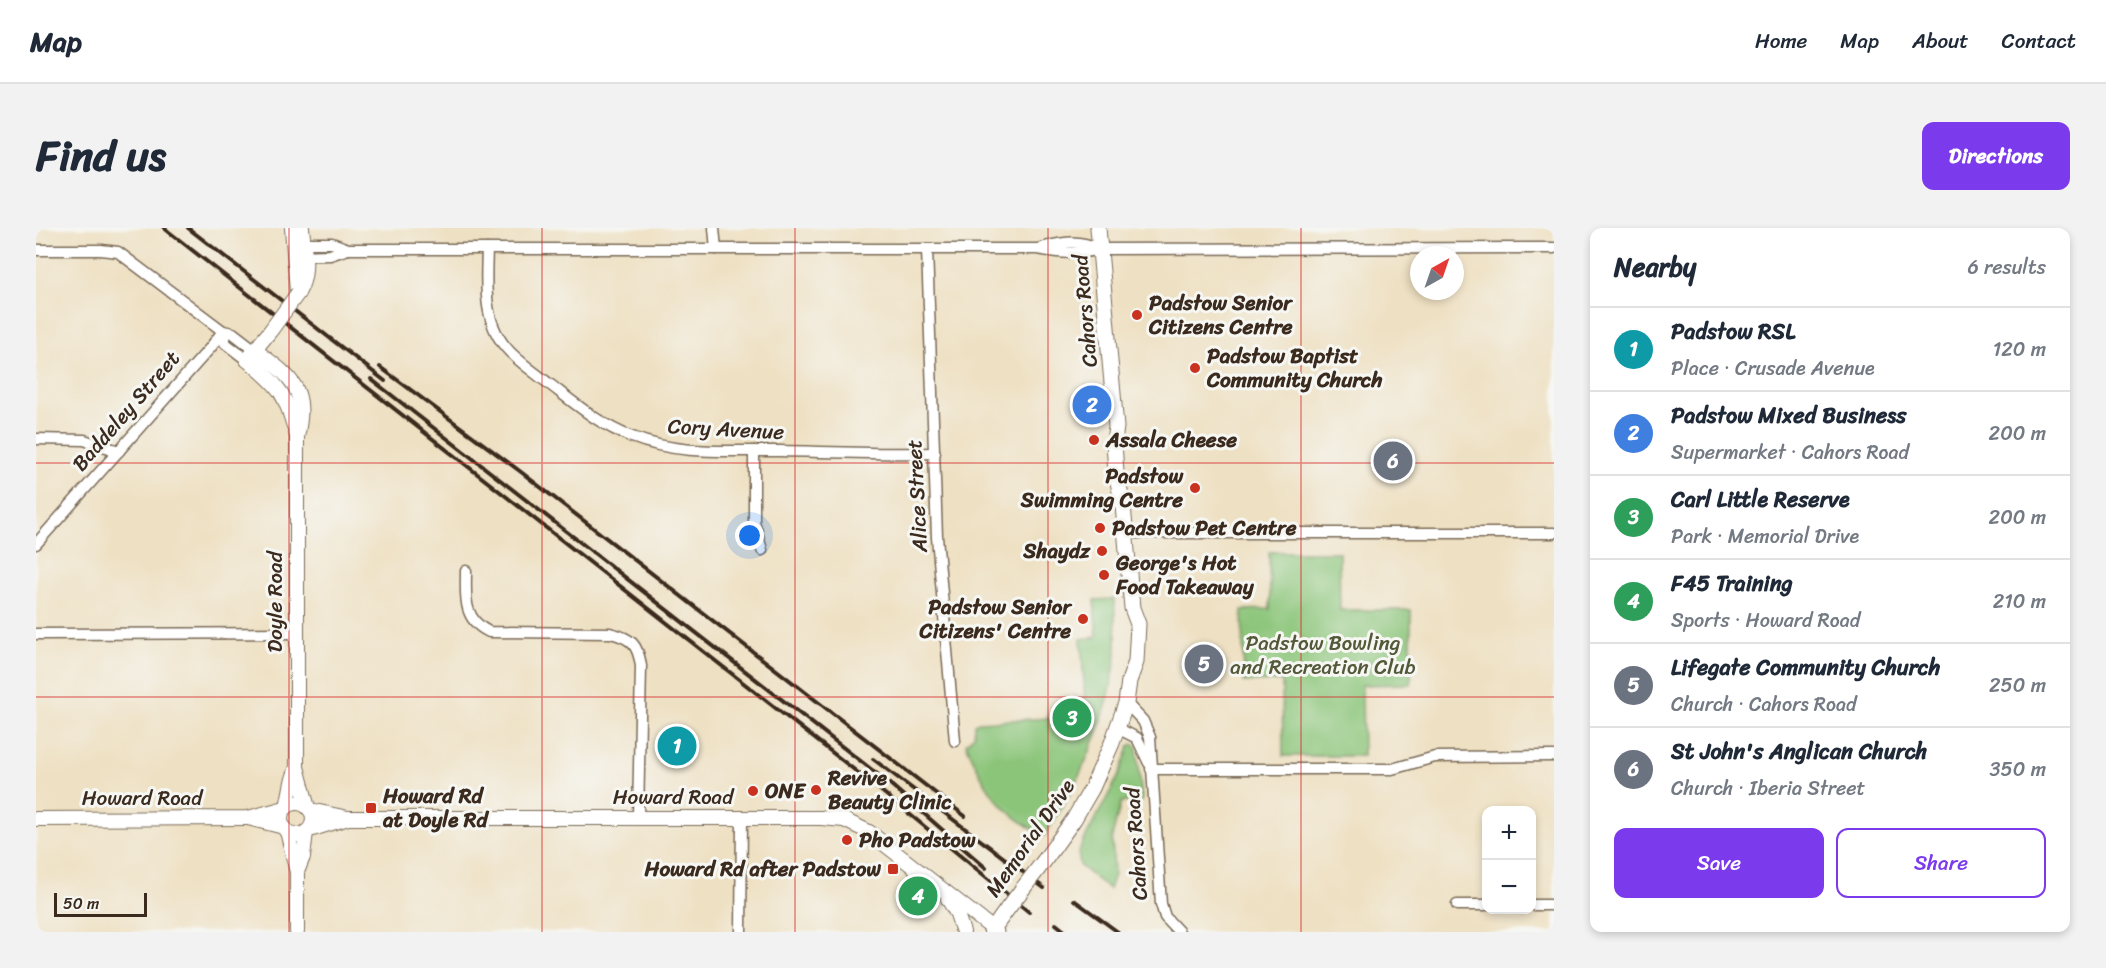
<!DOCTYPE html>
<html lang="en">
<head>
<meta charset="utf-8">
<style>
  body { margin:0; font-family:Sriracha,sans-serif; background:#f2f2f3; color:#1f2937 }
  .controls { position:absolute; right:18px; bottom:18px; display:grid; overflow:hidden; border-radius:12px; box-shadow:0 3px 9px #0003 }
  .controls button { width:54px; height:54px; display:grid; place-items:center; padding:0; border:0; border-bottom:2px solid #e0e1e3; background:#fff; color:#1f2937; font:30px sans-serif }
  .compass { position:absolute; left:1374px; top:18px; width:54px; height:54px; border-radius:50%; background:#fff; box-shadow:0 3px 9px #0003; rotate:40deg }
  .scale { position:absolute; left:18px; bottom:15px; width:93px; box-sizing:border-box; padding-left:6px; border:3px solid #3b2a1e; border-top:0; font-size:16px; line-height:21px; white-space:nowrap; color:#3b2a1e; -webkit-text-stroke:4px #f6f6f2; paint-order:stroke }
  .you { position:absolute; left:714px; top:308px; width:21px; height:21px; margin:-15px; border:4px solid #fff; border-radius:50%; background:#1a73e8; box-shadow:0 0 0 9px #1a73e833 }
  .badge { display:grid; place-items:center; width:39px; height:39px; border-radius:50%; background:#7c3aed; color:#fff; font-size:20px; font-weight:700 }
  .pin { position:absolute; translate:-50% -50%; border:3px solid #fff; box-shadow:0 2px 6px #0006 }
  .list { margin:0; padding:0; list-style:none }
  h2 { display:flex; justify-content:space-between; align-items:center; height:78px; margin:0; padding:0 24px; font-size:26px }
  h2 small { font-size:20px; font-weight:400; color:#747a83 }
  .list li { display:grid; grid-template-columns:39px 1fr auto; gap:18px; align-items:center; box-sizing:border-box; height:84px; padding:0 24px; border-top:2px solid #e0e1e3 }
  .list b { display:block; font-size:22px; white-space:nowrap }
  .list p { margin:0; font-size:20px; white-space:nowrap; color:#747a83 }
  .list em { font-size:20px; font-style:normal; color:#747a83 }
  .actions { display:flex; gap:12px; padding:18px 24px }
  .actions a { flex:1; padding:14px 0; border:2px solid #7c3aed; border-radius:12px; text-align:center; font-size:21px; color:#7c3aed }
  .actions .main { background:#7c3aed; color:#fff }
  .map { position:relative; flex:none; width:1518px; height:704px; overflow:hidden; border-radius:12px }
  header { display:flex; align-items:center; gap:36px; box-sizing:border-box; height:84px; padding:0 30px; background:#fff; border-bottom:2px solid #e0e1e3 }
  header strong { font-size:28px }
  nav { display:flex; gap:33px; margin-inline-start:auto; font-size:21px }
  .intro { display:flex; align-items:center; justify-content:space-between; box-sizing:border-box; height:144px; padding:0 36px }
  h1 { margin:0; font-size:42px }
  .button { padding:15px 27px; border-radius:12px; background:#7c3aed; color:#fff; font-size:21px; font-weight:700 }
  main { display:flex; gap:36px; padding:0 36px }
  aside { flex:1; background:#fff; border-radius:12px; box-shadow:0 3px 9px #0003 }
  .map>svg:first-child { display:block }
</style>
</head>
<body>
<header>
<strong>Map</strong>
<nav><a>Home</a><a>Map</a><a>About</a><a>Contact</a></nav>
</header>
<div class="intro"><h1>Find us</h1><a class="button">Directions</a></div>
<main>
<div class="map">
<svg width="1518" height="704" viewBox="0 0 1518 704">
  <rect width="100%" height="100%" fill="#f6f6f2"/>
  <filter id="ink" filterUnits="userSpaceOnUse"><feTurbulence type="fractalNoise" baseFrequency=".0167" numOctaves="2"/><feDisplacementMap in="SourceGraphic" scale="12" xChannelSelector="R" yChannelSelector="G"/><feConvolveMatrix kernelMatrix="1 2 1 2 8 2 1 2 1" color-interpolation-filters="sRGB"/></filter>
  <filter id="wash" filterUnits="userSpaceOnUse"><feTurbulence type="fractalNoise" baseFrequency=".008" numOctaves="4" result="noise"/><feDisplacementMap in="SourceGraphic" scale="24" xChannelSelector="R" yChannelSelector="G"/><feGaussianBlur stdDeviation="1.35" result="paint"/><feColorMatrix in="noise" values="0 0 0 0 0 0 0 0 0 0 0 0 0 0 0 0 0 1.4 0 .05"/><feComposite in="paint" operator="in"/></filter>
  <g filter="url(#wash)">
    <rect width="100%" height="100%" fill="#eee0c2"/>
    <!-- green -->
    <g fill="#8bc579" stroke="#63784c" stroke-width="1.5">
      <polygon points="1233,324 1303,324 1304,382 1375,382 1375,456 1326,457 1327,528 1247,528 1246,453 1208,454 1206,382 1234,381"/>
      <path d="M1078 371C1079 389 1081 407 1080 426 1074 489 1043 556 1008 608 992 599 975 588 963 574 948 558 939 535 930 516L938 507V496L943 494 1050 488 1045 411 1061 409 1058 372Z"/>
      <polygon points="1097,516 1101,519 1106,573 1085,574 1076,609 1078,647 1073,661 1044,638 1042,624 1082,549 1094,517"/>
    </g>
  </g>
  <g filter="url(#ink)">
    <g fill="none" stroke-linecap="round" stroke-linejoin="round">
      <defs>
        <g id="minor">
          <polyline points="678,0 680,21"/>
          <polyline points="262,15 296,15 312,21"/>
          <path d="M1005 20C1028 14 1041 11 1064 21"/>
          <path d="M451 21C450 57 446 96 474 124 487 137 502 147 516 158 542 178 566 198 596 209 644 228 695 222 744 223 796 224 847 226 899 225"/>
          <polyline points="891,21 901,309 919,513"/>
          <polyline points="0,22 65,22 82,24 187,103 197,105 219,122"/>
          <path d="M261 28 294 27 312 21H1001C1024 25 1042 27 1064 21L1518 20"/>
          <polyline points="187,103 189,115 211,132"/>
          <polyline points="0,211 48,212 83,223"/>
          <polyline points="718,223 718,293 726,322"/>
          <polyline points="1089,305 1518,305"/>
          <polyline points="0,316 175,119 187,103"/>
          <path d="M430 343C430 368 426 391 453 404L574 405C595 410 602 416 605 438L602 590"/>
          <polyline points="0,406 260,405"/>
          <polyline points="1090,475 1107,493 1114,509 1125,676 1129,689 1143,704"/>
          <polyline points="1081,500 1101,510 1113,535"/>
          <polyline points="1115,541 1356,541 1399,529 1518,528"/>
          <polyline points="1421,677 1450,677"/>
          <polyline points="1496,677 1518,677"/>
          <polyline points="705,704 706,590"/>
        </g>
        <g id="tertiary">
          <polyline points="256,0 261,63"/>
          <path d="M262 65C274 45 268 22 266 0"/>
          <path d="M235 102 211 132C247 160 248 165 261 208"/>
          <path d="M219 122C256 150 272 159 261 209V539L272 580"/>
          <circle cx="261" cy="591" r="16"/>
          <polyline points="251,579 256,554 261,539"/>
          <polyline points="274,582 312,590"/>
          <polyline points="212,590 248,599"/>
          <polyline points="0,591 212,590 249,580"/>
          <polyline points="273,602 312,590 785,590 808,592 833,604 957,701 955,704"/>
          <polyline points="251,603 261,644 261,704"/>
          <polyline points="261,644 267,629 270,604"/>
          <polyline points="912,671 921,686 927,704"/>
        </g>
        <g id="secondary">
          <polyline points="1008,633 1038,591 1056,560 1076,515 1090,475 1093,453 1100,434 1102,396 1096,380 1087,277 1080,245 1078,214 1080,199 1062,0"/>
          <polyline points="960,704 957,701 972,680"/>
        </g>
      </defs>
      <!-- minor casing -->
      <use href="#minor" stroke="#7a6a57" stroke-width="13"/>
      <!-- tertiary casing -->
      <use href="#tertiary" stroke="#7a6a57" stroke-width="16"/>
      <!-- secondary casing -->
      <use href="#secondary" stroke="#7a6a57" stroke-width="17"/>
      <!-- minor -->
      <use href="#minor" stroke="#fff" stroke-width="10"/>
      <!-- tertiary -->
      <use href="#tertiary" stroke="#fff" stroke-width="14"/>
      <!-- secondary -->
      <use href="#secondary" stroke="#fff" stroke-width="15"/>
      <!-- rail -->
      <g stroke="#3b2a1e" stroke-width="4">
        <polyline points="128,0 844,562 993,684"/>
        <polyline points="152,0 349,153"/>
        <polyline points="344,139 485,244 929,588"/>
        <polyline points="335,151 854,556 950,640"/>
        <polyline points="837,531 1008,660"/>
        <polyline points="1038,672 1082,704"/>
        <polyline points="1020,696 1030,704"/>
      </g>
      <defs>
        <polyline id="tertiary-bridge" points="235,102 262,65"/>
        <polyline id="secondary-bridge" points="972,680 1008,633"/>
      </defs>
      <!-- tertiary-bridge casing -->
      <use href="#tertiary-bridge" stroke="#7a6a57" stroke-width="16" stroke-linecap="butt"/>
      <!-- secondary-bridge casing -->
      <use href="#secondary-bridge" stroke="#7a6a57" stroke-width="17" stroke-linecap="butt"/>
      <!-- tertiary-bridge -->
      <use href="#tertiary-bridge" stroke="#fff" stroke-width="14"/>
      <!-- secondary-bridge -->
      <use href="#secondary-bridge" stroke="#fff" stroke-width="15"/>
    </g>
  </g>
  <!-- grid -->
  <path fill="none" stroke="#d62828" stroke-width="1.5" stroke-opacity="0.55" d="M253 0V704M506 0V704M759 0V704M1012 0V704M1265 0V704M0 235H1518M0 469H1518"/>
  <!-- markers -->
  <g fill="#c8321e" stroke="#f6f6f2" stroke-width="2">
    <circle cx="1101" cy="87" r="6"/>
    <circle cx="1159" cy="140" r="6"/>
    <circle cx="1058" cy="212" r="6"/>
    <circle cx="1159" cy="260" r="6"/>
    <circle cx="1064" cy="300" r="6"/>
    <circle cx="1066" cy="323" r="6"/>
    <circle cx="1068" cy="347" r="6"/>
    <circle cx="1047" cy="391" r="6"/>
    <circle cx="780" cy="562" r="6"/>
    <circle cx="717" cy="563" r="6"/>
    <rect x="329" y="574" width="12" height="12" rx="3"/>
    <circle cx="811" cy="612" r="6"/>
    <rect x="851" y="635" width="12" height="12" rx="3"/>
  </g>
  <g text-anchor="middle" stroke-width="6" stroke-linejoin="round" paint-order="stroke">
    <!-- poi labels -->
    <g font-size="21" font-weight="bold" fill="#3b2a1e" stroke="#f6f6f2" text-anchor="start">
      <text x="1113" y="82">Padstow Senior<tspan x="1113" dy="24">Citizens Centre</tspan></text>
      <text x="1171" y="135">Padstow Baptist<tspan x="1171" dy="24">Community Church</tspan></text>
      <text x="1070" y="219">Assala Cheese</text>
      <text x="1147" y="255" text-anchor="end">Padstow<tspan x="1147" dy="24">Swimming Centre</tspan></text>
      <text x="1076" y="307">Padstow Pet Centre</text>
      <text x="1054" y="330" text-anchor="end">Shaydz</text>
      <text x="1080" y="342">George's Hot<tspan x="1080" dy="24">Food Takeaway</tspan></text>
      <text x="1035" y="386" text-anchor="end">Padstow Senior<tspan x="1035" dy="24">Citizens' Centre</tspan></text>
      <text x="792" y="557">Revive<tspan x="792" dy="24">Beauty Clinic</tspan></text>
      <text x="729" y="570">ONE</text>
      <text x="347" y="575">Howard Rd<tspan x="347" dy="24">at Doyle Rd</tspan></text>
      <text x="823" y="619">Pho Padstow</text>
      <text x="845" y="648" text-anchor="end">Howard Rd after Padstow</text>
    </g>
    <!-- street labels -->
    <g font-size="21" fill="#3b2a1e" stroke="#f6f6f2">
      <text transform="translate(1049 83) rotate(-95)" y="7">Cahors Road</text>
      <text transform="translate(90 183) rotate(-49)" y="7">Baddeley Street</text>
      <text transform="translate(690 201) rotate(3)" y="7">Cory Avenue</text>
      <text transform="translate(881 268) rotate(-93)" y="7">Alice Street</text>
      <text transform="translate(239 374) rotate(-90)" y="7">Doyle Road</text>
      <text x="637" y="576">Howard Road</text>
      <text x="106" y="577">Howard Road</text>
      <text transform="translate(994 610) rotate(-55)" y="7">Memorial Drive</text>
      <text transform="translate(1100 616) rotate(-94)" y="7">Cahors Road</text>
    </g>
    <!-- park labels -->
    <g font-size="21" fill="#535839" stroke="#f6f6f2">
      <text x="1287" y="422">Padstow Bowling<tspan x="1287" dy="24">and Recreation Club</tspan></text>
    </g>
  </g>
</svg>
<div class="controls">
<button>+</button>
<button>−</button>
</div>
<svg class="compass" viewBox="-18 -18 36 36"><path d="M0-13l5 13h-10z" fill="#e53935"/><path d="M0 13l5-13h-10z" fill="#747a83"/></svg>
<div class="scale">50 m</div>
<div class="you"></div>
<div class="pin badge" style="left:641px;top:518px;background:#0f9aa8">1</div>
<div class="pin badge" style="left:1056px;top:177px;background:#3f7fe0">2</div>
<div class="pin badge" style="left:1036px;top:490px;background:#2e9e5b">3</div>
<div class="pin badge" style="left:882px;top:668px;background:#2e9e5b">4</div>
<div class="pin badge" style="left:1168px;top:436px;background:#6b7280">5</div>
<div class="pin badge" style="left:1357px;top:233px;background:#6b7280">6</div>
</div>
<aside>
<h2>Nearby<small>6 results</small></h2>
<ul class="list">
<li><span class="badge" style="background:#0f9aa8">1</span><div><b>Padstow RSL</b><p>Place · Crusade Avenue</p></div><em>120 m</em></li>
<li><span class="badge" style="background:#3f7fe0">2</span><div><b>Padstow Mixed Business</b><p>Supermarket · Cahors Road</p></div><em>200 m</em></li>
<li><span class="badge" style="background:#2e9e5b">3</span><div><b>Carl Little Reserve</b><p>Park · Memorial Drive</p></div><em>200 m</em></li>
<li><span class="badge" style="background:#2e9e5b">4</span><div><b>F45 Training</b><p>Sports · Howard Road</p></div><em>210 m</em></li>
<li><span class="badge" style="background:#6b7280">5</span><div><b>Lifegate Community Church</b><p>Church · Cahors Road</p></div><em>250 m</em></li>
<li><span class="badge" style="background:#6b7280">6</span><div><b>St John's Anglican Church</b><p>Church · Iberia Street</p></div><em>350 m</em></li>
</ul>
<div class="actions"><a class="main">Save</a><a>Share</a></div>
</aside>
</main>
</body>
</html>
